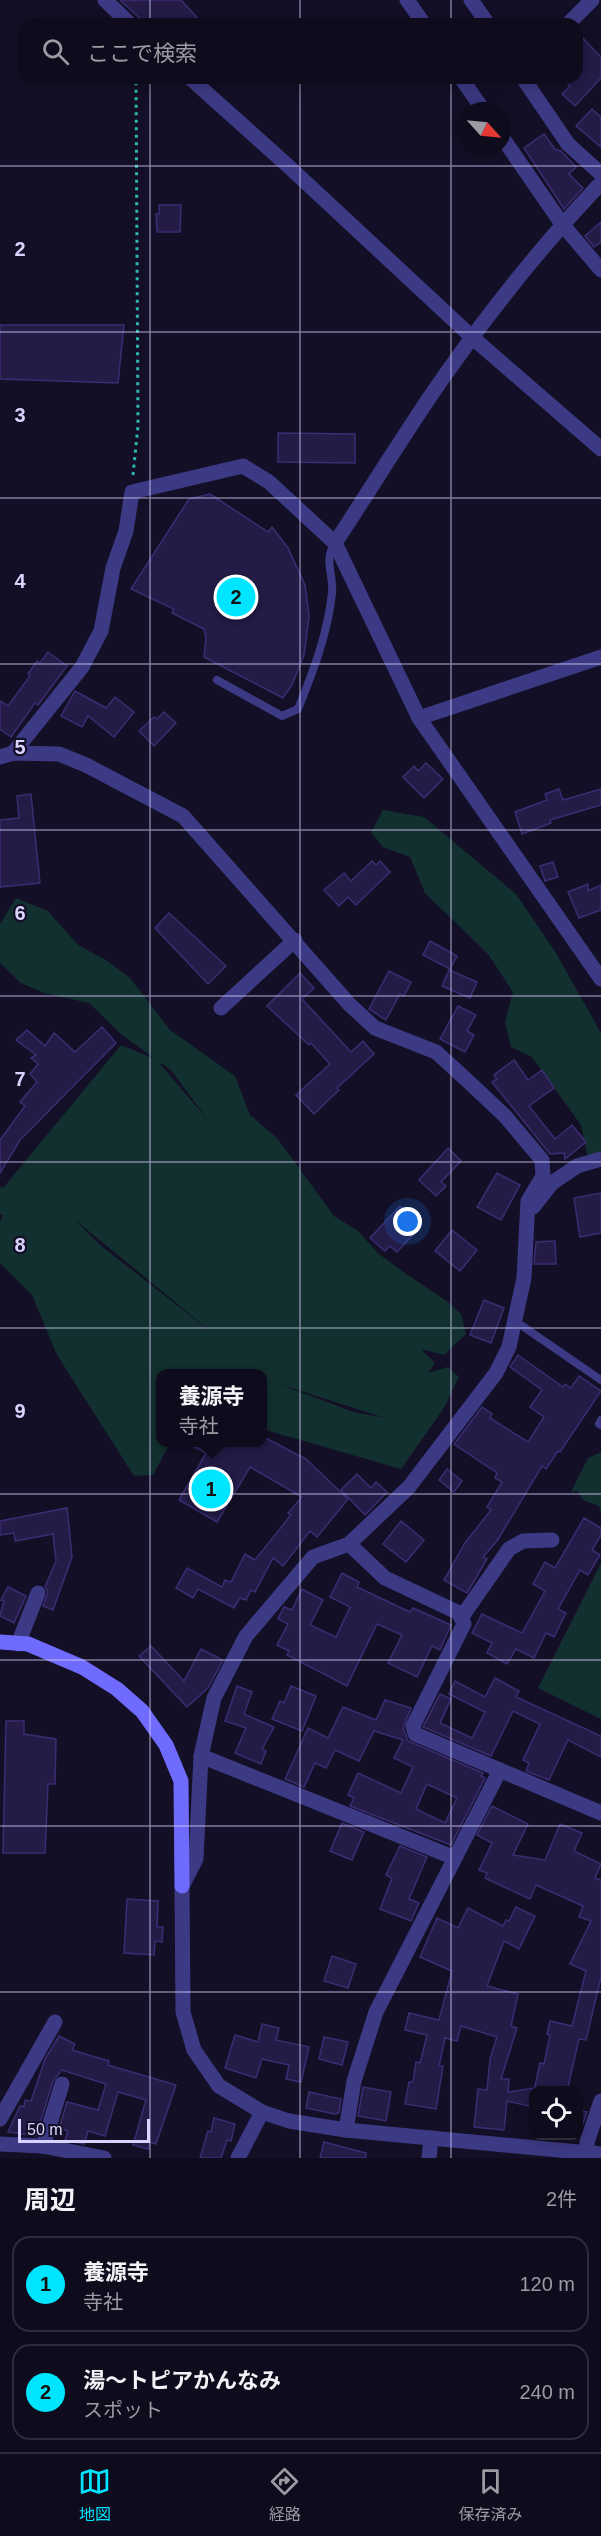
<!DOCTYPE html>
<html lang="ja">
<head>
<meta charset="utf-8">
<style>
  body { margin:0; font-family:Helvetica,"Noto Sans JP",sans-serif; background:#1c1929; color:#f1f3f6 }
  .controls { position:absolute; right:18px; bottom:18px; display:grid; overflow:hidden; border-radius:12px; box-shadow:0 3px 15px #0003 }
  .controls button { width:54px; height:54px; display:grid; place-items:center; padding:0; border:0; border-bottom:2px solid #2e2b3b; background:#0e0b1c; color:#f1f3f6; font:30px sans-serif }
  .compass { position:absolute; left:457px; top:102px; width:54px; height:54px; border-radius:50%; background:#0e0b1c; box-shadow:0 3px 15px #0003; rotate:117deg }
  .scale { position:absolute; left:18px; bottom:15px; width:132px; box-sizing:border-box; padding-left:6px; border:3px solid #d9d4ff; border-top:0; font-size:16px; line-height:21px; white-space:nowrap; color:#d9d4ff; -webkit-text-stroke:4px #130f26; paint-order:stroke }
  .you { position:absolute; left:408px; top:1222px; width:21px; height:21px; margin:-15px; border:4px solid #fff; border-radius:50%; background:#1a73e8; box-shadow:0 0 0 9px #1a73e833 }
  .badge { display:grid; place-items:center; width:39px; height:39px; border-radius:50%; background:#00e5ff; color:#111; font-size:20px; font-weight:700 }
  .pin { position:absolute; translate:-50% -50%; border:3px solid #fff; box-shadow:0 2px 6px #0006 }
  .popup { position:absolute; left:156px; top:1369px; width:111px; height:78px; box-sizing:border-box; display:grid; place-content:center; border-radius:12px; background:#0e0b1c; filter:drop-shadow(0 2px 4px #0005); font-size:20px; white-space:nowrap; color:#9b9ba3 }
  .popup b { font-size:22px; color:#f1f3f6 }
  .popup::after { content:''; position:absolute; left:50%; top:100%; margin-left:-12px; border:12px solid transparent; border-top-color:#0e0b1c }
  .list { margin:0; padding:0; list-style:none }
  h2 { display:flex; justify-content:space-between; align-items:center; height:78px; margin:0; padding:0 24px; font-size:26px }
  h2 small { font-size:20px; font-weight:400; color:#9b9ba3 }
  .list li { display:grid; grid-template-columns:39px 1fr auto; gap:18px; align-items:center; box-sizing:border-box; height:96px; margin:0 12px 12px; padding:0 12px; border:2px solid #2e2b3b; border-radius:18px }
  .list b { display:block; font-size:22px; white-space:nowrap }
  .list p { margin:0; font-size:20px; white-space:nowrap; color:#9b9ba3 }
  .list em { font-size:20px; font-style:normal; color:#9b9ba3 }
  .icon { flex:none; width:33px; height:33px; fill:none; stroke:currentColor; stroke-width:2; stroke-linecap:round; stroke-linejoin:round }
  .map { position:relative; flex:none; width:601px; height:2158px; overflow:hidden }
  .search { position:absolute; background:#0e0b1c; box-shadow:0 3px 15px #0003; left:18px; right:18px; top:18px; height:66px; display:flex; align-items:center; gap:15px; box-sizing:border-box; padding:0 21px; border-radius:18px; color:#9b9ba3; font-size:22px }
  .sheet { height:294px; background:#0e0b1c }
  nav { display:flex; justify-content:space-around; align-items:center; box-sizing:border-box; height:84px; border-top:2px solid #2e2b3b; background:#0e0b1c; font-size:16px; color:#9b9ba3 }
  nav a { display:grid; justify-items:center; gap:3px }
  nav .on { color:#00e5ff }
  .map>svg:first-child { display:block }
</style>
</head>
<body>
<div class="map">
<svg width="601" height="2158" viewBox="0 0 601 2158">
  <rect width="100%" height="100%" fill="#130f26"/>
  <!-- green -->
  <g fill="#12302f" fill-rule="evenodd">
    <polygon points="383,810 424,817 516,894 556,953 601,1033 601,1159 589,1162 581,1125 532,1057 511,1047 505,1022 513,992 488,954 425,893 410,857 383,847 371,832"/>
    <path d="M16 898 48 911 78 945 106 960 130 978 170 1030 235 1076 250 1115 277 1138 334 1216 358 1231 379 1254 402 1271 448 1302 461 1314 466 1334 444 1355 421 1349 435 1363 428 1373 448 1367 459 1377 444 1408 401 1469 262 1429V1374H160V1442L170 1443 153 1475 134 1476 57 1355 32 1295 0 1263V1221L3 1215 0 1214V1186L3 1188 121 1045 155 1059 122 1035 89 1003 44 993 21 983 0 963V924ZM161 1063 171 1070 207 1119 160 1064ZM74 1219 214 1334 100 1245ZM276 1383 385 1418 354 1412Z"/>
    <polygon points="601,1452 601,1512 599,1506 583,1500 577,1491 571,1492 588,1458"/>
    <polygon points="601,1563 601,1719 538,1688"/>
  </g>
  <!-- building -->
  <g fill="#241b47" stroke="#3b2d73" stroke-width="1.5" fill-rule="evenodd">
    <polygon points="120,0 181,0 203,24 146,24"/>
    <polygon points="577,32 601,57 601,78 575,106 562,94 570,86 562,78 577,78"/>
    <polygon points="592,109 601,117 601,147 576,126"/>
    <polygon points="544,134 555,149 561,151 576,167 569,174 583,188 564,209 524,148"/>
    <polygon points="159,205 181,205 180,232 157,232 156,214 159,214"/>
    <polygon points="601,222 601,242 594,247 585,236"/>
    <polygon points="0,325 124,325 118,383 0,379"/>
    <polygon points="278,433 355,434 355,463 278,462"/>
    <polygon points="210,494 268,532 272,527 288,548 305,585 309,616 304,655 292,685 283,698 204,657 206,637 204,629 172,613 174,609 131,589 189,499"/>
    <polygon points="48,652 67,666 38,705 35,703 11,737 0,729 0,701 8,706 30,676 28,674 37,661 40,663"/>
    <polygon points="75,691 106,708 115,697 134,712 114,737 88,716 82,727 61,716"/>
    <polygon points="164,712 176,723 154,746 139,731 154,717 157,719"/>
    <polygon points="426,763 443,779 424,798 403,777 414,766 418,771"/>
    <polygon points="559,789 563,800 601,789 601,805 550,820 551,823 522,834 515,812 547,800 545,794"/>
    <polygon points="31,794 40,883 0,887 0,820 19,818 17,796"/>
    <polygon points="372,861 376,865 380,861 390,872 356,905 348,897 339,906 324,890 344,873 351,881"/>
    <polygon points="553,862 558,877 545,881 540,866"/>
    <polygon points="588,884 588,891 601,885 601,910 579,918 568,892"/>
    <polygon points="169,913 226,966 208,984 155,928"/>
    <polygon points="430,941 457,956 450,969 423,955"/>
    <polygon points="449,970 477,982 470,998 442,986"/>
    <polygon points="389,971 411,982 404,996 400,994 386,1020 369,1009"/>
    <polygon points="300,973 314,988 302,999 351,1052 363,1041 374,1054 337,1088 339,1090 314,1114 296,1095 330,1064 311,1043 309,1045 267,1006"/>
    <polygon points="458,1006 476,1015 467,1031 474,1035 465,1052 440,1039"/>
    <polygon points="102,1027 116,1043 20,1140 0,1173 0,1140 25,1106 20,1102 37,1082 30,1074 38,1064 31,1058 36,1055 16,1040 27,1030 45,1046 54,1033 75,1052"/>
    <polygon points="514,1060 528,1080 542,1070 554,1088 529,1106 555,1139 572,1125 586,1142 565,1159 564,1153 550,1154 492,1082 497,1079 494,1075"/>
    <polygon points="448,1148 461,1161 441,1182 446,1186 436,1196 419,1180"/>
    <polygon points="497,1173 520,1185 501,1220 477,1207"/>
    <polygon points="601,1193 601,1233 580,1237 574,1198"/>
    <polygon points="400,1206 421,1226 397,1252 390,1246 385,1251 370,1238"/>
    <polygon points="452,1230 477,1250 460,1271 435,1251"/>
    <polygon points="555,1241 556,1264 534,1264 536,1242"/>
    <polygon points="484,1300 504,1308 491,1343 470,1335"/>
    <polygon points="518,1355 563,1387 565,1384 571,1388 579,1376 601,1391 560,1452 558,1451 546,1469 542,1466 497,1541 483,1557 487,1559 467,1593 444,1580 465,1543 491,1510 487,1507 502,1482 495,1478 497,1473 454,1444 482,1407 492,1414 490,1418 528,1442 544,1417 530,1407 542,1390 510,1367"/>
    <polygon points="262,1436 306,1459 348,1499 317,1537 310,1531 283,1566 273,1558 255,1592 251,1590 246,1600 240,1598 234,1608 198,1589 193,1598 176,1588 187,1568 222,1587 225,1580 231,1582 245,1554 255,1560 291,1515 288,1513 302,1497 250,1467 217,1522 179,1500 206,1453 187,1443 262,1443"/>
    <polygon points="447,1469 462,1481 454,1492 439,1480"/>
    <polygon points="357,1474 371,1488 376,1482 387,1492 365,1515 341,1490"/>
    <polygon points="67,1508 72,1557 53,1610 43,1606 48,1592 45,1587 56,1561 53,1534 15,1541 14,1533 0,1535 0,1521"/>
    <polygon points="584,1518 601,1528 601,1535 592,1550 600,1555 588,1575 580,1570 558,1609 566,1613 554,1637 546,1633 534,1658 516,1649 507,1664 487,1653 492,1643 472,1633 482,1614 522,1633 545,1591 533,1584 545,1562 555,1568"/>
    <polygon points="401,1521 424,1540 406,1562 383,1544"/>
    <polygon points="342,1573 359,1582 357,1587 410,1612 413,1608 451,1625 440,1650 432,1646 417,1677 388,1663 402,1635 377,1624 347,1686 287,1655 289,1651 277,1645 288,1624 278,1619 284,1607 292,1610 302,1589 323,1600 310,1625 336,1637 350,1607 330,1597"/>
    <polygon points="8,1587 26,1596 14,1623 0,1616 4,1601 1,1600"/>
    <polygon points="151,1646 184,1681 201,1649 223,1660 208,1688 187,1707 139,1656"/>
    <polygon points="495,1678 519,1691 516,1697 601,1736 601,1757 568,1740 549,1780 526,1771 529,1763 523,1760 540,1724 513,1711 491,1756 423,1727 440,1694 451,1699 440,1723 472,1738 485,1712 449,1694 455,1681 485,1697"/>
    <polygon points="237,1686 252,1692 244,1714 274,1727 262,1749 266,1751 261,1764 235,1753 246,1728 225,1721"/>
    <polygon points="291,1686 316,1696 302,1731 272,1719 280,1701 284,1703"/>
    <path d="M385 1700 411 1708 403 1728 408 1741 483 1773 481 1776 485 1778 451 1845 350 1806 354 1798 348 1795 358 1773 401 1793 413 1767 394 1758 403 1740 374 1731 359 1761 335 1750 326 1768 315 1763 304 1787 285 1779 308 1728 328 1738 343 1707 376 1720ZM427 1784 457 1798 445 1823 416 1809Z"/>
    <polygon points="6,1721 24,1721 24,1734 56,1739 55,1784 48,1784 45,1853 3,1853"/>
    <polygon points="492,1806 528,1824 513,1855 545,1860 560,1824 582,1833 574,1851 601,1864 595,1878 601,1880 601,1977 586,2040 579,2039 567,2091 534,2091 540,2063 544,2064 550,2035 547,2034 550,2021 572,2026 586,1971 570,1964 591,1921 579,1917 583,1906 536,1885 530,1899 485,1878 487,1873 479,1870 492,1843 477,1835"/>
    <polygon points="342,1823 364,1832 352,1860 330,1851"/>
    <polygon points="400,1846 427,1857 409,1899 419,1903 411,1921 380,1909 392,1878 386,1875"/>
    <polygon points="127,1899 158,1901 157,1927 163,1927 162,1942 155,1941 154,1955 124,1953"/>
    <polygon points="516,1907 535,1916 519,1949 504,1941 487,1986 518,1994 511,2026 517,2028 501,2079 509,2079 508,2092 534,2088 534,2107 507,2101 504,2130 474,2127 478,2089 487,2090 490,2059 497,2037 461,2026 457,2041 445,2038 439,2066 443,2066 436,2109 405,2104 409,2082 413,2082 416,2062 420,2063 427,2035 405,2030 409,2013 439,2020 452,1971 420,1957 437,1918 458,1928 468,1908 503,1926 506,1920 509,1921"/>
    <polygon points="332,1956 356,1964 348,1988 324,1981"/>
    <polygon points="262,2024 279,2028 276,2040 309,2047 301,2082 286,2079 289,2065 262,2059 256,2078 225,2068 235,2035 258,2042"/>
    <polygon points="59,2036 75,2044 72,2050 109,2061 108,2065 176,2085 156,2144 150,2142 148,2149 133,2145 146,2100 118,2092 105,2136 88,2131 84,2144 65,2140 68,2131 59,2129 67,2102 98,2110 106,2084 62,2070 53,2081 36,2136 8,2132 20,2106 24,2107 25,2100 31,2101 45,2059"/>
    <polygon points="324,2037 348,2042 342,2065 319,2059"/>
    <polygon points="363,2087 391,2092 386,2121 358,2116"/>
    <polygon points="309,2092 341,2099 339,2113 335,2114 306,2108"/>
    <polygon points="579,2111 587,2112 581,2129 579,2128"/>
    <polygon points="214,2118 235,2124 231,2141 227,2140 221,2158 200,2158 208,2131 211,2132"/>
    <polygon points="324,2142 366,2153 366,2158 320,2158"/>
  </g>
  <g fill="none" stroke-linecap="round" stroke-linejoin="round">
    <!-- path -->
    <polyline stroke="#2fb8b0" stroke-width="3" stroke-dasharray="3 4.5" stroke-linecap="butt" points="133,475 138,426 136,78"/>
    <!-- lane -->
    <g stroke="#3d3a85" stroke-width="8">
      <path d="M217 680 282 716 298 709C313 672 328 633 332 593 334 573 323 561 335 543"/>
      <polyline points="515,1321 601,1380"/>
      <polyline points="601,1420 599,1424 601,1425"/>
    </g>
    <!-- street -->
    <g stroke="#3d3a85" stroke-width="15">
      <polyline points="105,0 130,24"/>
      <polyline points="407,0 424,24"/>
      <polyline points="471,0 488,24"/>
      <polyline points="568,24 592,0"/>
      <polyline points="190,78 286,164 473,338 601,449"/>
      <polyline points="461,78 484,111"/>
      <polyline points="523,78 568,144 601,174"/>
      <polyline points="502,137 562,224 601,270"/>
      <path d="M335 543C372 487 407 429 445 375 493 307 544 243 601 183"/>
      <polyline points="419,718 601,657"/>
      <polyline points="13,753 82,667 101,631 113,568 126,531 132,492 243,466 269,482 335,543 419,718 601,979"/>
      <polyline points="0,757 13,753 59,754 86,765 183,816 349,1004 375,1028 436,1052 470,1083 505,1116 542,1160 543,1176 528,1201 524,1278 509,1347 496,1373 409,1487 349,1544 313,1557 246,1636 214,1698 201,1756 196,1859 182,1886 183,2012 194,2050 219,2086 262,2112 289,2121 346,2130 601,2154"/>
      <polyline points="221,1008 295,940"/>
      <polyline points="533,1207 552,1183 577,1166 601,1159"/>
      <polyline points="349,1544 385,1578 459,1613 464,1624 413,1726 415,1734 601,1813"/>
      <polyline points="461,1618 509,1549 523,1541 552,1540"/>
      <polyline points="18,1644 38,1593"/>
      <polyline points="201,1756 455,1858"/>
      <polyline points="0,2119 55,2022"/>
      <polyline points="346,2130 354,2081 376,2012 500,1770"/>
      <polyline points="0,2144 43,2146 104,2158"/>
      <polyline points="43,2146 62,2084"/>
      <polyline points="588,2152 587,2142 601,2101"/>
      <polyline points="238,2158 262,2112"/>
      <polyline points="429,2158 431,2138"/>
    </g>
    <!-- secondary -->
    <polyline stroke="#6f6bff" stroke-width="15" points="0,1642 28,1644 82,1667 117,1689 142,1711 166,1745 181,1781 182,1886"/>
  </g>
  <!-- grid -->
  <path fill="none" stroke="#d9d4ff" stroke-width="1.5" stroke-opacity="0.55" d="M150 0V24M300 0V24M451 0V24M150 78V2158M300 78V2158M451 78V2158M0 166H601M0 332H601M0 498H601M0 664H601M0 830H601M0 996H601M0 1162H601M0 1328H601M0 1494H601M0 1660H601M0 1826H601M0 1992H601"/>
  <g font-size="20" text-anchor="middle" font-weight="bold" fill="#d9d4ff" stroke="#130f26" stroke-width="4.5" stroke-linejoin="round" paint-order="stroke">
    <text x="20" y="256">2</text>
    <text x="20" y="422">3</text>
    <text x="20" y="588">4</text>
    <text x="20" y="754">5</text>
    <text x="20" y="920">6</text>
    <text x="20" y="1086">7</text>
    <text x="20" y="1252">8</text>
    <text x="20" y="1418">9</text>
  </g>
</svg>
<div class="controls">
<button><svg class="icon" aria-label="locate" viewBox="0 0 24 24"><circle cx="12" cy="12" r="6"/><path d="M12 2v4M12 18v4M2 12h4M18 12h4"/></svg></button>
</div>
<svg class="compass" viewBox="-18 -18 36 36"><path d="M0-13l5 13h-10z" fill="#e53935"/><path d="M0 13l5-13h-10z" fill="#9b9ba3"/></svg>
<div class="scale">50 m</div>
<div class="you"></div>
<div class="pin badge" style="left:211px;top:1489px">1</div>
<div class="popup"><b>養源寺</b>寺社</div>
<div class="pin badge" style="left:236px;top:597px">2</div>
<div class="search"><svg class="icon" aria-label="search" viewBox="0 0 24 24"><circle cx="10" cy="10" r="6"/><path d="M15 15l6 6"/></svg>ここで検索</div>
</div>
<section class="sheet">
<h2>周辺<small>2件</small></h2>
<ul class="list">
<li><span class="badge">1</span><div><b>養源寺</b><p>寺社</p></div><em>120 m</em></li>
<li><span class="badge">2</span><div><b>湯～トピアかんなみ</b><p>スポット</p></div><em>240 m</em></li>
</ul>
</section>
<nav>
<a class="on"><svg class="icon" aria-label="map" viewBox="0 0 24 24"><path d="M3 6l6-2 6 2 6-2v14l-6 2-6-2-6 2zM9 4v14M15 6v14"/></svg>地図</a>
<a><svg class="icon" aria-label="directions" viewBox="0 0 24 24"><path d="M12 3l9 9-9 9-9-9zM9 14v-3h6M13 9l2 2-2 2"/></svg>経路</a>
<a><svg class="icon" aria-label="saved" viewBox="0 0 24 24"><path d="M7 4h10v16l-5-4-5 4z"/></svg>保存済み</a>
</nav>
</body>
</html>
